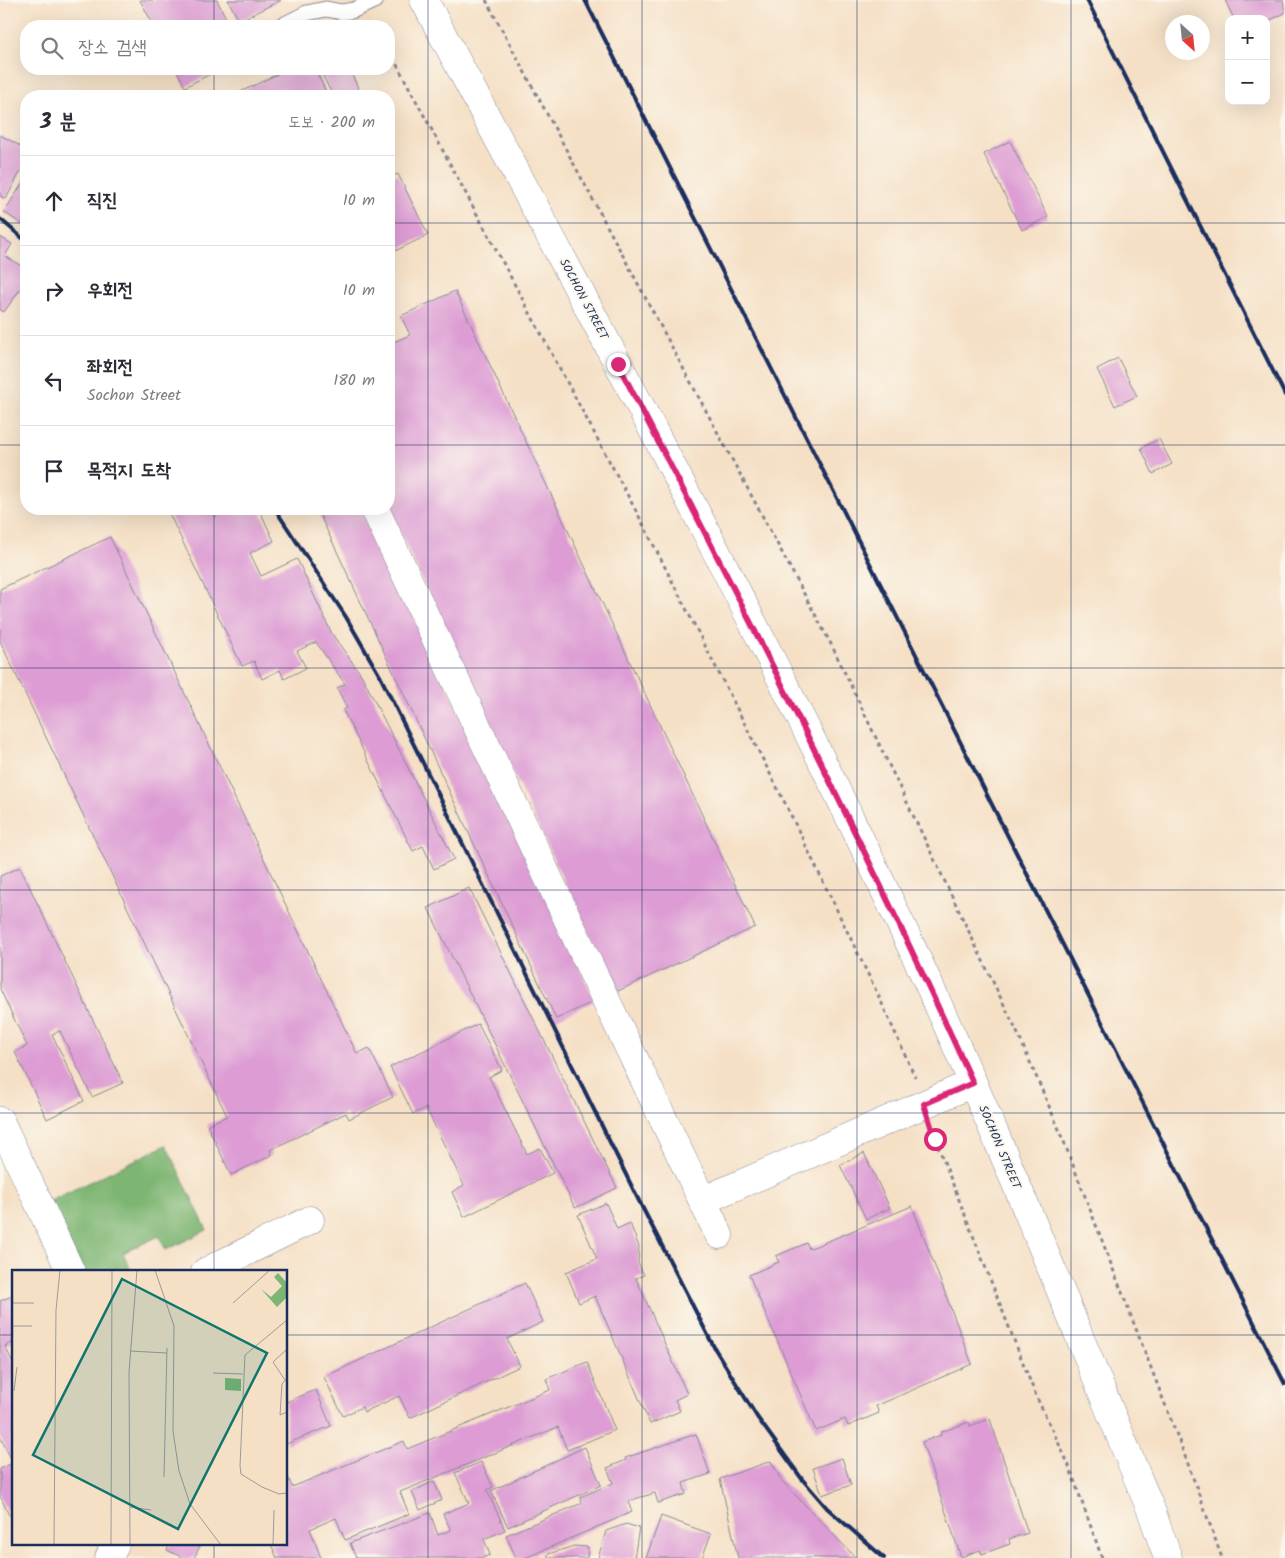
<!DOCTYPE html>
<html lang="ko">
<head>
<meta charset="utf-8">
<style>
  body { margin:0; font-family:Kalam,"Poor Story",sans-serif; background:#f2f2f3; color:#2b2b33 }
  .controls { position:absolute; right:15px; top:15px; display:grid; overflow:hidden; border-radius:10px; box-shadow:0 5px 20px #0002 }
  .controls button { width:45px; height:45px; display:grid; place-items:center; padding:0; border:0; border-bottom:1px solid #e1e1e2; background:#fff; color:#2b2b33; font:25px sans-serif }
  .compass { position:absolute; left:1165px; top:15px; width:45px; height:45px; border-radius:50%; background:#fff; box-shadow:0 5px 20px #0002; rotate:153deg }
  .stop { position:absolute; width:15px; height:15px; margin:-11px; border:4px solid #db2777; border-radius:50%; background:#fff }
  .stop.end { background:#db2777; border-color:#fff; box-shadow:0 1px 5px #0008 }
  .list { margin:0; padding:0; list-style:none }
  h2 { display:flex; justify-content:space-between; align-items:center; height:65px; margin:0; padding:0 20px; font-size:21px }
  h2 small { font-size:16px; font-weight:400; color:#7c7c81 }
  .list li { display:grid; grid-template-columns:32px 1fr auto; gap:15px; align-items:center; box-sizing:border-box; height:90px; padding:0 20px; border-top:1px solid #e1e1e2 }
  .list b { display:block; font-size:19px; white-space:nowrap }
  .list p { margin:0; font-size:16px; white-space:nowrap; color:#7c7c81 }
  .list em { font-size:16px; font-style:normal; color:#7c7c81 }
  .icon { flex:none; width:28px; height:28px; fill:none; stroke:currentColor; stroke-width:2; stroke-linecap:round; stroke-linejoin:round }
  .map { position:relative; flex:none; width:1285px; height:1558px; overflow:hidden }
  .search { position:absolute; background:#fff; box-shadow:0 5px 20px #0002; left:20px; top:20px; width:375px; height:55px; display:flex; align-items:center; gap:12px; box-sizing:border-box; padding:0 18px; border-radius:20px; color:#7c7c81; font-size:19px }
  .panel { position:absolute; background:#fff; box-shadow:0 5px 20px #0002; left:20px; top:90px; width:375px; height:425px; border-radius:20px }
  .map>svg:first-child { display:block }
</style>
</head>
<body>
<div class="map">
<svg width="1285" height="1558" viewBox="0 0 1285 1558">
  <rect width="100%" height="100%" fill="#fbf7ec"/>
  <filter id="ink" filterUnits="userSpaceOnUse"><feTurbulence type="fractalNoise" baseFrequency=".02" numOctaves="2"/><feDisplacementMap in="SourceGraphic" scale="10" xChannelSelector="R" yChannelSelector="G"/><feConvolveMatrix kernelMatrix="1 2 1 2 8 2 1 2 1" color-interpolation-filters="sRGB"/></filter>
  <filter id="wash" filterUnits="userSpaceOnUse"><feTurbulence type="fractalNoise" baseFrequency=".0096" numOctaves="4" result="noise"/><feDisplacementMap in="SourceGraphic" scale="20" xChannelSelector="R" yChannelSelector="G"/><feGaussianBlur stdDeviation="1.12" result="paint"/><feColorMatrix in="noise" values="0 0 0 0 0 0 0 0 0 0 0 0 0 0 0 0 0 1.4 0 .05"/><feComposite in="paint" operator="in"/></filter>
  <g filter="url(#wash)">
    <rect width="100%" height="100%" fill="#f5e0c6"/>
    <!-- forest -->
    <polygon fill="#7db572" stroke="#4c7268" points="166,1145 207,1230 166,1250 159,1236 123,1253 130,1268 121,1272 83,1272 50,1201"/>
    <g id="blocks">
      <!-- building -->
      <g fill="#dd9dd4">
        <polygon points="140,0 217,0 230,26 154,26"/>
        <polygon points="228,0 281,0 239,21"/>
        <polygon points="1225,0 1283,0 1285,13 1266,22 1266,19 1234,19"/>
        <polygon points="176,69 220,69 185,87"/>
        <polygon points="288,69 315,69 328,96 232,96"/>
        <polygon points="339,69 349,69 362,96 333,96 323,76"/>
        <polygon points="0,135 26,149 26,161 6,199 0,196"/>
        <polygon points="1010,141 1048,217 1022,230 984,154"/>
        <polygon points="398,174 428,235 393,252 389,244 389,178"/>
        <polygon points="26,178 26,227 4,212"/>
        <polygon points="0,237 12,244 5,256 26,269 26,281 4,312 0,310"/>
        <polygon points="455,291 755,927 616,992 389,509 389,344 410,335 401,316"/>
        <polygon points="1118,358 1137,396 1115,406 1097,369"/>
        <polygon points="1159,439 1172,464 1153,474 1141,448"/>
        <polygon points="167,509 210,509 214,517 230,509 259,509 274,541 250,553 261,576 297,559 332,634 362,676 454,859 434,869 423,846 413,851 343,710 347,708 337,688 345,684 316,642 297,651 306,668 284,679 280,670 262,679 254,661 242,666"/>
        <polygon points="323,509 364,509 595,1001 556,1019 318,511"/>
        <polygon points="110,537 357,1054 369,1048 393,1097 349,1119 346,1113 270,1150 272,1155 231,1175 207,1125 227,1116 0,641 0,589"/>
        <polygon points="20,867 123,1083 92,1097 60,1031 52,1034 84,1101 47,1119 15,1052 27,1046 0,989 0,876"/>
        <polygon points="469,888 617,1188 575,1208 428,908"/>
        <polygon points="478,1024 502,1070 489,1077 527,1154 540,1148 553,1173 464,1217 452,1192 464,1185 426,1108 413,1114 390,1067"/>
        <polygon points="864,1153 890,1208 866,1219 840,1165"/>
        <polygon points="606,1203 617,1229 630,1223 639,1247 638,1263 644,1275 636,1278 687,1394 675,1400 680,1411 650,1424 595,1296 579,1303 566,1272 597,1259 578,1215"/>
        <polygon points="912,1206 972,1364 876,1406 879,1413 848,1426 845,1419 816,1431 749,1275 779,1262 776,1256 807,1243 809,1249"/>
        <polygon points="525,1283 543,1322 507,1339 520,1366 410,1418 399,1396 364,1412 362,1407 343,1416 324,1377"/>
        <polygon points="14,1295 14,1342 5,1346 14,1365 14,1513 9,1515 0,1496 0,1469 13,1463 0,1436 0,1301"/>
        <polygon points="587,1362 615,1430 567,1450 558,1427 400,1492 409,1514 345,1540 336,1518 310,1529 321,1558 277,1558 271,1544 286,1544 286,1472 292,1487 404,1441 407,1449 550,1390 546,1379"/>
        <polygon points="316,1390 331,1426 286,1444 286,1402"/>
        <polygon points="990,1419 1028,1533 1009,1539 1010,1544 982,1554 980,1550 961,1557 922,1442 941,1435 941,1432 969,1422 970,1426"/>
        <polygon points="696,1434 710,1474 683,1483 686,1494 658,1503 655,1493 638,1498 628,1502 632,1512 525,1558 516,1558 506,1535 582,1503 580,1497 613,1483 607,1468 626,1460 625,1458"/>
        <polygon points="585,1447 601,1485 508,1527 491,1491"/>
        <polygon points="842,1458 851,1485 822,1495 813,1468"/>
        <polygon points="771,1461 781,1480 856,1558 738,1558 720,1479"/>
        <polygon points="481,1462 493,1487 487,1490 505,1530 484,1539 490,1555 482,1558 356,1558 350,1543 430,1513 438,1535 451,1530 443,1514 469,1503 455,1473"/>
        <polygon points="434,1481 442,1500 420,1510 412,1492"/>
        <polygon points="661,1516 711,1534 702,1558 646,1558"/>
        <polygon points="626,1524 639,1528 634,1558 598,1558 606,1531"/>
        <polygon points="170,1544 201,1544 194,1558 183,1558 167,1550"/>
        <polygon points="574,1546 588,1547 587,1558 548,1558 548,1554"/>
      </g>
    </g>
  </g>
  <g filter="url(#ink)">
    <use href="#blocks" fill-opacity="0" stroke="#888892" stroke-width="1"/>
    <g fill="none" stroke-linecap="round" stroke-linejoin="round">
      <defs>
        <polyline id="lane" points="281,26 307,13 326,9 342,12 354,10 376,0"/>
        <g id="street">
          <polyline points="375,509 592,971 719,1235"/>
          <polyline points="0,1121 71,1272"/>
          <polyline points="704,1200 973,1083"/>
          <polyline points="205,1272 310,1220"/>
          <polyline points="109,1558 115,1544"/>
        </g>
        <path id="primary" d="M424 0C588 307 755 614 903 929 993 1119 1070 1316 1151 1510L1168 1558"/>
      </defs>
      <!-- lane casing -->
      <use href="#lane" stroke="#888892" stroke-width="17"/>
      <!-- street casing -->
      <use href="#street" stroke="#888892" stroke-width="29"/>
      <!-- primary casing -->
      <use href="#primary" stroke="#888892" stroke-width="29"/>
      <!-- path -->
      <g stroke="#888892" stroke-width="3" stroke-dasharray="4 4" stroke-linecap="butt">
        <polyline points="486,0 832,646 1017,1032 1061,1134 1188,1464 1222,1558"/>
        <polyline points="389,50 643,524 786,805 879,997 915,1077"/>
        <polyline points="932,1131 1036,1396 1068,1463 1102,1558"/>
      </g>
      <!-- lane -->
      <use href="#lane" stroke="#fff" stroke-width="15"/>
      <!-- street -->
      <use href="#street" stroke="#fff" stroke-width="28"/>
      <!-- primary -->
      <use href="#primary" stroke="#fff" stroke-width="28"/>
      <!-- rail -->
      <g stroke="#1b2f5e" stroke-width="4">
        <polyline points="585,0 1285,1384"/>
        <polyline points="1087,0 1285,395"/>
        <polyline points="0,219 26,241"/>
        <polyline points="275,509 346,617 380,676 637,1197 715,1349 757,1417 802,1479 827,1508 884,1558"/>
      </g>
    </g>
  </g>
  <g fill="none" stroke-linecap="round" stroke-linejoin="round" filter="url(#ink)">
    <!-- route -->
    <path stroke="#db2777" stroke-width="6" d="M618 364C741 601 862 839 973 1083L924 1104 935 1139"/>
  </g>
  <!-- grid -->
  <path fill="none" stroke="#1b2f5e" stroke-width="1" stroke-opacity="0.55" d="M214 0V26M428 0V1558M642 0V1558M857 0V1558M1071 0V1558M214 69V96M0 223H26M389 223H1285M0 445H26M389 445H1285M214 509V1272M0 668H1285M0 890H1285M0 1113H1285M0 1335H14M286 1335H1285M214 1544V1558"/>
  <g text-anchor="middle" stroke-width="4" stroke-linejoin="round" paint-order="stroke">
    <!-- street labels -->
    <g font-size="12" fill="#1b2f5e" stroke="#fbf7ec">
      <text transform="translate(584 299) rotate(62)" y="4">SOCHON STREET</text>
      <text transform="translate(1000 1147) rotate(67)" y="4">SOCHON STREET</text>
    </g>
  </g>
  <!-- overview -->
  <g transform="translate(12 1270)">
    <rect width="275" height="275" fill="#f5e0c6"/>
    <path d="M266 3 275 13V27L265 37 249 19 259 27 270 16 262 7ZM213 108 229 109V121L213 120Z" fill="#7db572"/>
    <path fill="none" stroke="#9e999c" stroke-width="1" d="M143 0 162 56 161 161 167 201 178 234 209 275M0 33H22M221 33 258 0M275 50 233 85 228 196 229 204 250 217 267 224 275 223M0 56H20M118 81 155 83M201 103 231 104M275 108 270 114 268 145 275 142M273 110 261 92 275 79M2 121 5 97M152 207 155 78M118 237 139 240M42 275 44 40 48 0M99 275 100 0M118 275 117 102 125 0M261 275 262 240"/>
    <path fill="#0f766e" fill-opacity="0.15" stroke="#0f766e" stroke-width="2.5" d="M110 9 255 83 166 259 21 185Z"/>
    <rect width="275" height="275" fill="none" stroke="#1b2f5e" stroke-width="2.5"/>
  </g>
</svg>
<div class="controls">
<button>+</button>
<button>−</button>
</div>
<svg class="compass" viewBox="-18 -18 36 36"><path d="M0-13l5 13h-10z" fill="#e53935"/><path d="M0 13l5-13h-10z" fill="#7c7c81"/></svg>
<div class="stop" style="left:935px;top:1139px"></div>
<div class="stop end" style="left:618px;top:364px"></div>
<div class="search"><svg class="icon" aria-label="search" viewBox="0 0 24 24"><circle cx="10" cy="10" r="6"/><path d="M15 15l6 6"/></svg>장소 검색</div>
<section class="panel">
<h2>3 분<small>도보 · 200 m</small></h2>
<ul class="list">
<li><svg class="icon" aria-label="ahead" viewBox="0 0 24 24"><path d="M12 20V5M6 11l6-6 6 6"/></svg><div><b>직진</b></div><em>10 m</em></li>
<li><svg class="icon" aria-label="right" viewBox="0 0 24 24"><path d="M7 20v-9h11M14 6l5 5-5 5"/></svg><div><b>우회전</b></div><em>10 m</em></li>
<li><svg class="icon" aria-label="left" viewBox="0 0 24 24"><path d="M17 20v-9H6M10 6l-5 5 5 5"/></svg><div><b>좌회전</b><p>Sochon Street</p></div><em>180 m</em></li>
<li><svg class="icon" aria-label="arrive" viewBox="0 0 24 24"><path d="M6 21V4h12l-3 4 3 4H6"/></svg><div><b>목적지 도착</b></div></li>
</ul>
</section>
</div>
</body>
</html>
